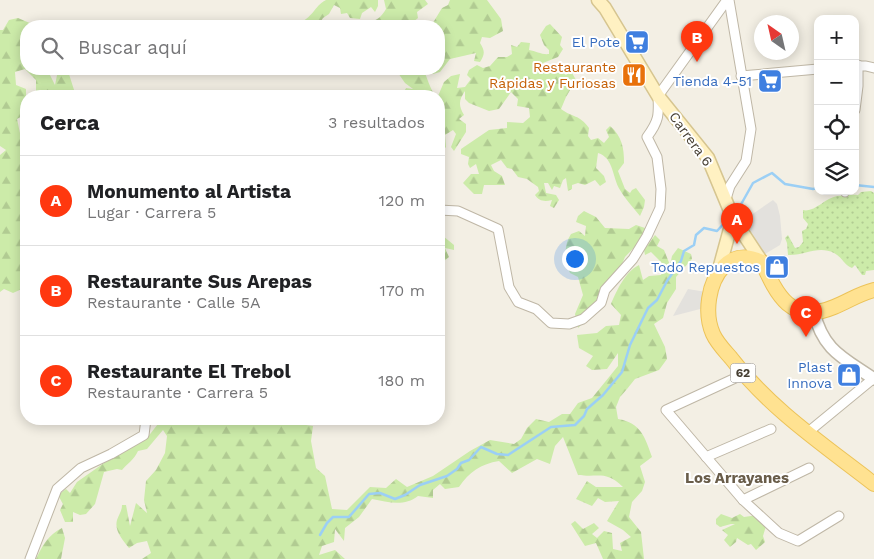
<!DOCTYPE html>
<html lang="es">
<head>
<meta charset="utf-8">
<style>
  body { margin:0; font-family:"Work Sans",sans-serif; background:#f2f2f2; color:#202124 }
  .controls { position:absolute; right:15px; top:15px; display:grid; overflow:hidden; border-radius:10px; box-shadow:0 2px 12px #0003 }
  .controls button { width:45px; height:45px; display:grid; place-items:center; padding:0; border:0; border-bottom:1px solid #e0e0e0; background:#fff; color:#202124; font:25px sans-serif }
  .compass { position:absolute; left:754px; top:15px; width:45px; height:45px; border-radius:50%; background:#fff; box-shadow:0 2px 12px #0003; rotate:326deg }
  .you { position:absolute; left:574px; top:258px; width:18px; height:18px; margin:-12px; border:4px solid #fff; border-radius:50%; background:#1a73e8; box-shadow:0 0 0 8px #1a73e833 }
  .badge { display:grid; place-items:center; width:32px; height:32px; border-radius:50%; background:#ff380f; color:#fff; font-size:16px; font-weight:700 }
  .pin { position:absolute; translate:-50% -41px; filter:drop-shadow(0 1px 2px #0008) }
  .pin::after { content:''; position:absolute; top:26px; width:18px; height:15px; background:inherit; clip-path:polygon(0 0,100% 0,50% 100%) }
  .list { margin:0; padding:0; list-style:none }
  h2 { display:flex; justify-content:space-between; align-items:center; height:65px; margin:0; padding:0 20px; font-size:21px }
  h2 small { font-size:16px; font-weight:400; color:#757577 }
  .list li { display:grid; grid-template-columns:32px 1fr auto; gap:15px; align-items:center; box-sizing:border-box; height:90px; padding:0 20px; border-top:1px solid #e0e0e0 }
  .list b { display:block; font-size:19px; white-space:nowrap }
  .list p { margin:0; font-size:16px; white-space:nowrap; color:#757577 }
  .list em { font-size:16px; font-style:normal; color:#757577 }
  .icon { flex:none; width:28px; height:28px; fill:none; stroke:currentColor; stroke-width:2; stroke-linecap:round; stroke-linejoin:round }
  .map { position:relative; flex:none; width:874px; height:559px; overflow:hidden }
  .search { position:absolute; background:#fff; box-shadow:0 2px 12px #0003; left:20px; top:20px; width:425px; height:55px; display:flex; align-items:center; gap:12px; box-sizing:border-box; padding:0 18px; border-radius:20px; color:#757577; font-size:19px }
  .panel { position:absolute; background:#fff; box-shadow:0 2px 12px #0003; left:20px; top:90px; width:425px; height:335px; border-radius:20px }
  .map>svg:first-child { display:block }
</style>
</head>
<body>
<div class="map">
<svg width="874" height="559" viewBox="0 0 874 559">
  <defs>
    <pattern id="grass-dots" width="8" height="8" patternUnits="userSpaceOnUse" patternTransform="scale(1.25)"><rect width="8" height="8" fill="#cceba9"/><path d="M2 2h.1M6 6h.1" fill="none" stroke="#b1cb92" stroke-width="1.8" stroke-linecap="round"/></pattern>
    <pattern id="forest-firs" width="22" height="20" patternUnits="userSpaceOnUse" patternTransform="scale(1.25)"><rect width="22" height="20" fill="#cceba9"/><path d="M5 1l3.5 6h-7zM16 11l3.5 6h-7z" fill="#b1cb92"/></pattern>
  </defs>
  <rect width="100%" height="100%" fill="#f3efe4"/>
  <!-- grass -->
  <path fill="url(#grass-dots)" d="M871 191 874 193V270L866 271 865 275H862L855 265 852 268C844 265 842 257 834 253 818 245 804 256 788 255L787 243 785 238 788 235 795 248 799 247 803 242 802 231 806 229 808 224 803 218V210C814 213 825 198 837 196 844 196 851 194 858 195L861 192Z"/>
  <!-- forest -->
  <g fill="url(#forest-firs)">
    <path d="M326 0H378V6L375 12 371 7 362 13 360 19 350 18 347 13 341 14 340 8 334 5 329 14 323 18 318 26H296V24C314 18 313 7 326 0Z"/>
    <path d="M384 0H425L428 4 417 12 418 18 408 26H367L369 22C377 21 382 16 386 9Z"/>
    <path d="M450 0H487L501 19 503 31 490 38 482 37 480 43C485 51 485 54 480 62L474 61 476 53 450 59 440 72 433 74 428 69H439V26H431L442 8 448 5Z"/>
    <polygon points="18,18 32,24 32,26 26,26 26,69 52,69 50,75 55,85 58,70 68,71 75,93 79,96 34,96 36,93 36,80 25,69 15,72 16,85 26,89 26,114 17,119 20,133 26,131 26,287 13,293 4,289 0,292 0,155 6,150 0,146 0,30 3,30 9,20"/>
    <path d="M550 24 562 37 560 45 563 49 558 57 543 63 545 70 560 71 566 75 571 71 576 80 566 97 561 109C573 118 579 114 589 128L588 136 591 140 598 138 604 143 609 137 606 130 610 126C622 136 624 148 624 163L618 171 625 189 630 193 632 190 636 188 645 200 644 207 640 216C633 207 625 199 620 190 612 177 614 158 598 153L596 168 604 176 606 182 600 186 595 180 585 185 578 183 572 185V189L568 191 566 178 563 180 560 188 554 186 552 190 548 183H544L546 193 556 195 559 200 554 208 550 206 552 200C544 202 539 201 535 195L539 191 538 187 527 179 518 177 512 169 507 168 501 160 491 165 494 171 502 176 505 185H484L482 194H474L463 183 471 174H479L476 164 470 168 468 164 469 157 461 154V149L489 130 507 128V122L523 123 530 117 529 108 517 106 518 99 511 92 499 109 489 111 469 103 465 99V91C459 100 458 105 464 115L459 119 466 124V132L454 151 451 147 456 134 453 130 445 135 446 147 439 154 438 96 444 82 451 76 460 74 457 88 465 87 471 79 467 75 469 70 477 65 483 68 490 66 498 57H507L512 54 511 45 517 47 521 42 530 43 529 50C536 51 542 55 549 54V50L544 45 540 35 546 26Z"/>
    <path d="M397 69H423C428 78 429 88 436 96H403L406 88 413 89 405 83 396 70Z"/>
    <path d="M584 211 596 217 605 228 629 229 636 225 645 228 646 235 625 257 622 264 587 319 578 328 575 314 583 295 578 277 570 273 567 265 573 260 566 258C565 249 566 242 571 234L579 231 585 236 586 226 576 222 578 216Z"/>
    <polygon points="443,226 443,236 454,245 454,250 445,248 449,257 443,262 439,255 439,227"/>
    <path d="M655 235 660 240 657 246 664 250 670 265 672 256 678 248 691 254 692 259 676 277V289L667 303 663 318 654 324 665 347 667 359 659 370 635 379 627 389 620 397 616 407 618 419C641 423 645 437 652 457L640 466 645 482 642 491 632 502 629 517 641 532 644 559H603L596 543 585 546 571 524 575 521 583 529 594 523 599 528 592 534 597 538 604 531 612 533 613 549 622 551 620 543 631 537 623 530 607 521 619 501 605 502 598 498 592 506 576 499 587 481 596 487H623C605 470 599 478 578 475L563 437 555 446 550 464 537 459 512 473 499 461C481 464 469 472 459 487L445 489 440 484 433 490V498L418 496C404 507 388 502 372 499L359 517 345 528 344 541 335 529 334 542 322 546 319 555 335 550 345 559H142L151 553 147 541 137 543 129 548C123 540 114 531 117 520 119 514 122 511 122 505H126L130 526 136 503 147 513 144 500 146 481 156 470 165 453 167 436 163 430 147 449 138 451C134 460 128 463 122 470L117 469 104 472 95 504 86 514 80 515 73 512V522H65L60 510 63 504 58 495 66 489 70 493 77 482 104 463 147 438 161 420 170 419H310L306 425 313 426 311 441 316 468 325 476 332 509 347 510 370 487 386 488 396 479 407 487 433 476 470 451 490 440 514 444 521 439 527 428 536 419 549 422 562 414H570L578 403 592 398 618 366V353L607 369 592 370 586 366 593 356 579 348 577 335 597 333 606 326 619 325 621 315 611 304C617 290 625 272 639 265L643 280 649 276 661 275 665 266 651 252 645 255 644 250Z"/>
    <polygon points="721,514 732,518 740,514 744,517 758,515 766,526 763,536 765,542 756,550 751,544 748,545 737,538 736,542 730,547 724,540 728,535 722,530 735,524 731,524 720,527 716,524 716,519"/>
    <path d="M62 528 65 538 61 559H36C42 546 48 535 62 528Z"/>
  </g>
  <!-- parking -->
  <g fill="#e3e1dd">
    <polygon points="773,200 777,204 780,216 782,239 780,245 765,254 744,220"/>
    <polygon points="688,289 706,292 704,308 673,316"/>
  </g>
  <g fill="none" stroke-linecap="round" stroke-linejoin="round">
    <!-- stream -->
    <g stroke="#9bcff5" stroke-width="2.5">
      <polyline points="855,185 874,187"/>
      <polyline points="735,213 739,208 753,183 772,173 785,184 813,189 818,188"/>
      <polyline points="320,535 327,523 333,517 349,517 369,494 380,493 395,499 405,495 420,485 447,476 457,469 461,463 469,460 481,447 497,454 508,455 551,427 575,425 584,416 587,409 603,395 622,372 630,345 648,308 657,300 667,281 681,261 684,251 694,245 696,235 704,228 717,231 727,220"/>
    </g>
    <defs>
      <polyline id="pedestrian" points="845,193 845,191"/>
      <g id="minor">
        <polyline points="855,66 866,66 874,68"/>
        <polyline points="741,76 818,69"/>
        <polyline points="855,110 858,86 858,65"/>
        <polyline points="726,199 730,186 746,161 751,129 729,0"/>
        <path d="M439 210 458 211 498 229 509 287 518 302 536 309 551 323 569 324 583 319 601 303 605 290 633 259 647 236 660 208 661 189 657 157 647 137C659 121 659 115 658 96L727 0"/>
        <polyline points="744,374 666,410 743,500 779,533 798,541 839,516"/>
        <polyline points="807,433 874,378"/>
        <polyline points="706,457 771,429"/>
        <polyline points="743,500 809,468"/>
        <polyline points="30,559 57,489 81,468 111,454 144,435 146,419"/>
      </g>
      <path id="tertiary" d="M814 312C823 351 844 358 874 379"/>
      <g id="secondary">
        <polyline points="598,0 605,8 658,96 708,158 733,218 762,262"/>
        <polyline points="718,273 733,218"/>
      </g>
      <path id="primary" d="M874 290C858 294 849 301 834 307 791 325 777 295 762 262 749 256 735 255 724 266 708 282 704 314 713 334 717 343 725 351 731 358 770 409 824 445 874 484"/>
    </defs>
    <!-- pedestrian casing -->
    <use href="#pedestrian" stroke="#bfb7a6" stroke-width="9"/>
    <!-- minor casing -->
    <use href="#minor" stroke="#bfb7a6" stroke-width="11"/>
    <!-- tertiary casing -->
    <use href="#tertiary" stroke="#bfb7a6" stroke-width="14"/>
    <!-- secondary casing -->
    <use href="#secondary" stroke="#d6c590" stroke-width="15"/>
    <!-- primary casing -->
    <use href="#primary" stroke="#ecc359" stroke-width="16"/>
    <!-- pedestrian -->
    <use href="#pedestrian" stroke="#fff" stroke-width="7"/>
    <!-- minor -->
    <use href="#minor" stroke="#fff" stroke-width="9"/>
    <!-- tertiary -->
    <use href="#tertiary" stroke="#fff" stroke-width="11"/>
    <!-- secondary -->
    <use href="#secondary" stroke="#fff1c2" stroke-width="12"/>
    <!-- primary -->
    <use href="#primary" stroke="#ffe291" stroke-width="14"/>
  </g>
  <!-- icons -->
  <defs>
    <symbol id="supermarket-square" viewBox="-11 -11 22 22"><rect x="-9" y="-9" width="18" height="18" rx="4" fill="#3f7fe0" stroke="#fff"/><path d="M-6-5.5h2.5l.6 2H6L4.5 2H-2.5L-4.4-4H-6ZM-1.5 3.2a1.3 1.3 0 1 0 .1 0ZM3 3.2a1.3 1.3 0 1 0 .1 0Z" fill="#fff"/></symbol>
    <symbol id="restaurant-square" viewBox="-11 -11 22 22"><rect x="-9" y="-9" width="18" height="18" rx="4" fill="#e8710a" stroke="#fff"/><path d="M-5-6h1v4h1v-4h1v4h1v-4h1v5L-1.5 .5V6h-2V.5L-5-1ZM5-6V6H3V1.5H1.5Q1.5-4 5-6Z" fill="#fff"/></symbol>
    <symbol id="shop-square" viewBox="-11 -11 22 22"><rect x="-9" y="-9" width="18" height="18" rx="4" fill="#3f7fe0" stroke="#fff"/><path d="M-5-2.5h2.3a2.7 3.5 0 0 1 5.4 0H5L5.5 6h-11ZM-1.5-2.5h3a1.5 2.3 0 0 0-3 0Z" fill="#fff"/></symbol>
  </defs>
  <g fill-rule="evenodd">
    <use href="#supermarket-square" x="623" y="28" width="28" height="28"/>
    <use href="#restaurant-square" x="620" y="61" width="28" height="28"/>
    <use href="#supermarket-square" x="756" y="67" width="28" height="28"/>
    <use href="#shop-square" x="763" y="253" width="28" height="28"/>
    <use href="#shop-square" x="835" y="361" width="28" height="28"/>
  </g>
  <g text-anchor="middle" stroke-width="4" stroke-linejoin="round" paint-order="stroke">
    <!-- shield labels -->
    <rect fill="#fff" stroke="#7e7970" stroke-width="1" x="730.5" y="363.5" width="25" height="19" rx="4"/>
    <g font-size="12" font-weight="bold" fill="#463f33">
      <text x="743" y="377">62</text>
    </g>
    <!-- shop labels -->
    <g font-size="14" fill="#366cbe" stroke="#fff" text-anchor="end">
      <text x="620" y="47">El Pote</text>
      <text x="752" y="86">Tienda 4-51</text>
      <text x="760" y="272">Todo Repuestos</text>
      <text x="832" y="372">Plast<tspan x="832" dy="16">Innova</tspan></text>
    </g>
    <!-- food labels -->
    <g font-size="14" fill="#c56008" stroke="#fff" text-anchor="end">
      <text x="616" y="72">Restaurante<tspan x="616" dy="16">Rápidas y Furiosas</tspan></text>
    </g>
    <!-- street labels -->
    <g font-size="14" fill="#463f33" stroke="#fff">
      <text transform="translate(691 139) rotate(54)" y="5">Carrera 6</text>
    </g>
    <!-- neighbourhood labels -->
    <g font-size="15" font-weight="bold" fill="#695d4a" stroke="#fff">
      <text x="737" y="483">Los Arrayanes</text>
    </g>
  </g>
</svg>
<div class="controls">
<button>+</button>
<button>−</button>
<button><svg class="icon" aria-label="locate" viewBox="0 0 24 24"><circle cx="12" cy="12" r="6"/><path d="M12 2v4M12 18v4M2 12h4M18 12h4"/></svg></button>
<button><svg class="icon" aria-label="layers" viewBox="0 0 24 24"><path d="M12 4l9 5-9 5-9-5zM3 14l9 5 9-5"/></svg></button>
</div>
<svg class="compass" viewBox="-18 -18 36 36"><path d="M0-13l5 13h-10z" fill="#e53935"/><path d="M0 13l5-13h-10z" fill="#757577"/></svg>
<div class="you"></div>
<div class="pin badge" style="left:737px;top:244px">A</div>
<div class="pin badge" style="left:697px;top:62px">B</div>
<div class="pin badge" style="left:806px;top:337px">C</div>
<div class="search"><svg class="icon" aria-label="search" viewBox="0 0 24 24"><circle cx="10" cy="10" r="6"/><path d="M15 15l6 6"/></svg>Buscar aquí</div>
<section class="panel">
<h2>Cerca<small>3 resultados</small></h2>
<ul class="list">
<li><span class="badge">A</span><div><b>Monumento al Artista</b><p>Lugar · Carrera 5</p></div><em>120 m</em></li>
<li><span class="badge">B</span><div><b>Restaurante Sus Arepas</b><p>Restaurante · Calle 5A</p></div><em>170 m</em></li>
<li><span class="badge">C</span><div><b>Restaurante El Trebol</b><p>Restaurante · Carrera 5</p></div><em>180 m</em></li>
</ul>
</section>
</div>
</body>
</html>
